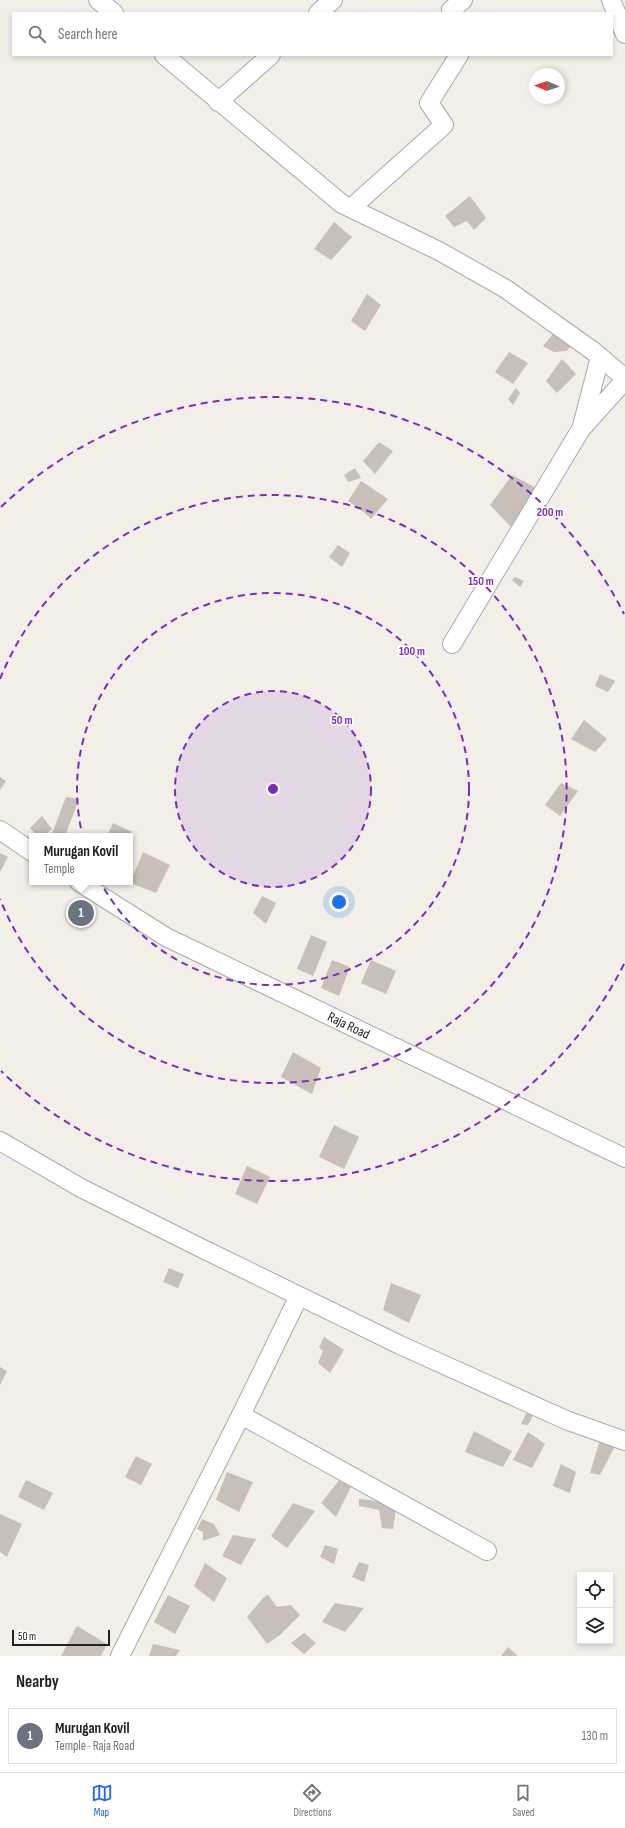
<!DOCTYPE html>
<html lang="en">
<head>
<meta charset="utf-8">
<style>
  body { margin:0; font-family:"Sofia Sans Condensed",sans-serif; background:#f2f2f2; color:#202124 }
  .controls { position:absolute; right:12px; bottom:12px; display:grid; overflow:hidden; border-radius:0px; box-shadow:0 2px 6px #0003 }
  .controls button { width:36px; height:36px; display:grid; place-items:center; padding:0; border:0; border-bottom:1px solid #e0e0e0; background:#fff; color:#202124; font:20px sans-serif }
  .compass { position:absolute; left:529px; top:68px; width:36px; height:36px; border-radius:50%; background:#fff; box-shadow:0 2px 6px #0003; rotate:272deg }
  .scale { position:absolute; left:12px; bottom:10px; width:98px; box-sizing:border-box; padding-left:4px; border:2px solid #222; border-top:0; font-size:11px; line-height:14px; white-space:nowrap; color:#222; -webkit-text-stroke:3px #fff; paint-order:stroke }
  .you { position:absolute; left:339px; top:902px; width:14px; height:14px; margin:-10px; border:3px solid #fff; border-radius:50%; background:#1a73e8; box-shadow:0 0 0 6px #1a73e833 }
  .badge { display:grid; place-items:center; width:26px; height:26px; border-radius:50%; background:#2563eb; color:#fff; font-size:13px; font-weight:700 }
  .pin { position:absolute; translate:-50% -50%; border:2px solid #fff; box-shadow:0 1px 4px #0006 }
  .popup { position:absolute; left:29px; top:833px; width:104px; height:52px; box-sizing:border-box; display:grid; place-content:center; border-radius:0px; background:#fff; filter:drop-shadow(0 1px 3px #0005); font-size:13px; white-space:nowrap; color:#757577 }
  .popup b { font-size:15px; color:#202124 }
  .popup::after { content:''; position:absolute; left:50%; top:100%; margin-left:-8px; border:8px solid transparent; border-top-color:#fff }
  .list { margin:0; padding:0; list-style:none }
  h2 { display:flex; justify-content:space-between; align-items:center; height:52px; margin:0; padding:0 16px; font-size:17px }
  h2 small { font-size:13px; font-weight:400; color:#757577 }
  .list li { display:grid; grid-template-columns:26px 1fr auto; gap:12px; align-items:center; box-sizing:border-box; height:56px; margin:0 8px 8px; padding:0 8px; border:1px solid #e0e0e0; border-radius:0px }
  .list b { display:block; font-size:15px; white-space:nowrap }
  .list p { margin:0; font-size:13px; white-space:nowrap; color:#757577 }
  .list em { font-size:13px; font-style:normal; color:#757577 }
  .icon { flex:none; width:22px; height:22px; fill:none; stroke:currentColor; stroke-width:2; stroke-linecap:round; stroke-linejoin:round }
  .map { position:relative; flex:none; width:625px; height:1656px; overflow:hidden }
  .search { position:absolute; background:#fff; box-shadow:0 2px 6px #0003; left:12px; right:12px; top:12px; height:44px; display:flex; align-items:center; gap:10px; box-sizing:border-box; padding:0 14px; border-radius:0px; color:#757577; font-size:15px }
  .sheet { height:116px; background:#fff }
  nav { display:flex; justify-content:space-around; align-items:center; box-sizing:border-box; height:56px; border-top:1px solid #e0e0e0; background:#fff; font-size:11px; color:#757577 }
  nav a { display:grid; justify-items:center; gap:2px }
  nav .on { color:#2563eb }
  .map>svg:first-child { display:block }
</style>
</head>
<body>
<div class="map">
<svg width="625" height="1656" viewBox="0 0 625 1656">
  <rect width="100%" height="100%" fill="#f2efe9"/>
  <!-- building -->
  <g fill="#c7bfb8">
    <polygon points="470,196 486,218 474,230 467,221 454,227 445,216"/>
    <polygon points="334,222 352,237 331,260 314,249"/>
    <polygon points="367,294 381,305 365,331 351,321"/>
    <polygon points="556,330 573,343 567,351 554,352 543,346"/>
    <polygon points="509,352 528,363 513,384 495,372"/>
    <polygon points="562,359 576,374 557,393 546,381"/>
    <polygon points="516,388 520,393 513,405 508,399"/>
    <polygon points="379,442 393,451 375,474 363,461"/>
    <polygon points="355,468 361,478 348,482 344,475"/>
    <polygon points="512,475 538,489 512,528 490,505"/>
    <polygon points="361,481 388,499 371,519 365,513 348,501"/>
    <polygon points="338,545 350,553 342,567 329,557"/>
    <polygon points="515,577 524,581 520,587 512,580"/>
    <polygon points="600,674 615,681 608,692 595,686"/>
    <polygon points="584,720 607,739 595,752 571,739"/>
    <polygon points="0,777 6,781 0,790"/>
    <polygon points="561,783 578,791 560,816 545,805"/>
    <polygon points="66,797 79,799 65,836 51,836"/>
    <polygon points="42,816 52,829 43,836 37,836 30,828"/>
    <polygon points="113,823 132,832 131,836 107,836"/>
    <polygon points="143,852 170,865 156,893 130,883"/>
    <polygon points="0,853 8,857 0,872"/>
    <polygon points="262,896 276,903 266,924 253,913"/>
    <polygon points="311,935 327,942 313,976 297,969"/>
    <polygon points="332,960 350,967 339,996 321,988"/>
    <polygon points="371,960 396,971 386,994 361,983"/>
    <polygon points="293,1052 321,1068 312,1094 281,1077"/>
    <polygon points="334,1125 359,1137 344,1169 319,1157"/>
    <polygon points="247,1166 270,1177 257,1204 235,1194"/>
    <polygon points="169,1268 184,1274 178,1288 163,1282"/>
    <polygon points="391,1283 421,1295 409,1323 383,1310"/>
    <polygon points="324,1337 344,1350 330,1373 318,1363 323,1351 319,1347"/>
    <polygon points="0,1367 7,1371 0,1385"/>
    <polygon points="529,1408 535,1412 528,1425 521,1424"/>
    <polygon points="474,1431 512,1451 503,1467 465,1452"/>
    <polygon points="528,1432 545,1444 532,1468 513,1460"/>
    <polygon points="600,1440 615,1446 600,1475 590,1473"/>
    <polygon points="136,1456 152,1464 141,1485 125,1477"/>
    <polygon points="561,1464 576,1472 570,1493 553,1486"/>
    <polygon points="227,1472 253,1482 239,1512 216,1500"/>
    <polygon points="340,1479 352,1485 336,1517 321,1503"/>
    <polygon points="26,1480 53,1493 44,1510 18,1497"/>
    <polygon points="359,1499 397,1503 393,1529 382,1528 379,1510 359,1506"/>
    <polygon points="293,1503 315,1511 287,1548 271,1536"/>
    <polygon points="0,1514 22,1524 7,1557 0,1552"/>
    <polygon points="202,1519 214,1524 220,1535 203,1541 203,1532 197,1529"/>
    <polygon points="233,1535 256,1539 241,1565 222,1556"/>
    <polygon points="325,1545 338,1549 334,1564 320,1557"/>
    <polygon points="359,1562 369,1565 364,1582 352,1577"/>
    <polygon points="205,1563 227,1578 214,1602 194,1586"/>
    <polygon points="168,1595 190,1606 175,1634 154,1622"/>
    <polygon points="268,1595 277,1607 291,1605 300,1615 280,1635 267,1644 247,1617 264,1597"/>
    <polygon points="335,1603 364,1608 345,1632 322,1622"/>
    <polygon points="77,1626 107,1644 101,1656 61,1656"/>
    <polygon points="304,1633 316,1643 304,1654 291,1643"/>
    <polygon points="153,1644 180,1650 176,1656 149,1656"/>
    <polygon points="508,1647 518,1656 501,1656"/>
  </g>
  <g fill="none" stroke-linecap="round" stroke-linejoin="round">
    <defs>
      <g id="minor">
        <polyline points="98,0 114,13"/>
        <polyline points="611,0 625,34"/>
        <polyline points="318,13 333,0"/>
        <polyline points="452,13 451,10 463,0"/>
        <polyline points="164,55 342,204 439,251 506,289 593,351 625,378"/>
        <polyline points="218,102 271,55"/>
        <polyline points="351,208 444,125 429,103 459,55"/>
        <polyline points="582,426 600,357"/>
        <polyline points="452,644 581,429 625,380"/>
        <polyline points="0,830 32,852"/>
        <path id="s1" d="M79 882 166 937 625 1158"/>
        <polyline points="0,1141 81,1188 205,1250 400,1345 566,1420 625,1441"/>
        <polyline points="241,1415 487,1551"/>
        <polyline points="120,1656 241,1415 299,1296"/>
      </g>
    </defs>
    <!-- minor casing -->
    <use href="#minor" stroke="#a9a9a9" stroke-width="20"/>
    <!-- minor -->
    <use href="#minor" stroke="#fff" stroke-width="18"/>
  </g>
  <!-- distance rings -->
  <circle cx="273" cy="789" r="98" fill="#7b2cbf" fill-opacity=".12"/>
  <g fill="none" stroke="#7b2cbf" stroke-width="2" stroke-dasharray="7 5">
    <circle cx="273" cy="789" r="98"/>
    <circle cx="273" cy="789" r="196"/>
    <path d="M0 679A294 294 0 1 1 0 899"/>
    <path d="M624 964A392 392 0 0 1 1 1071M1 507A392 392 0 0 1 624 614"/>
  </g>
  <g text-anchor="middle" stroke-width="3.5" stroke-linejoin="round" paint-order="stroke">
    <!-- street labels -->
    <g font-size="14" fill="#222" stroke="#fff">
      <text dy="5" stroke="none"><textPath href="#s1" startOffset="306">Raja Road</textPath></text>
    </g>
  </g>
  <circle cx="273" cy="789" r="6" fill="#7b2cbf" stroke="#fff" stroke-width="2"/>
  <g font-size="12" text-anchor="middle" font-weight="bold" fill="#7b2cbf" stroke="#fff" stroke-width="3.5" stroke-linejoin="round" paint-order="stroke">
    <text x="550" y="516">200 m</text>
    <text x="481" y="585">150 m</text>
    <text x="412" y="655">100 m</text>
    <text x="342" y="724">50 m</text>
  </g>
</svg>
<div class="controls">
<button><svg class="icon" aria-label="locate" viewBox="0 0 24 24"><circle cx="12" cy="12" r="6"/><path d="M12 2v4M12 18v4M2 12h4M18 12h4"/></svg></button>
<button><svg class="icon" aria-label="layers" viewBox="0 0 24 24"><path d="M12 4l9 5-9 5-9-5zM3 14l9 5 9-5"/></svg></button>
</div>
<svg class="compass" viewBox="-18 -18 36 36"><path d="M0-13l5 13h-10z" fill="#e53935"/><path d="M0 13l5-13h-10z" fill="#757577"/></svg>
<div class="scale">50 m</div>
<div class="you"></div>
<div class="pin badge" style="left:81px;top:913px;background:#6b7280">1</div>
<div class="popup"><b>Murugan Kovil</b>Temple</div>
<div class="search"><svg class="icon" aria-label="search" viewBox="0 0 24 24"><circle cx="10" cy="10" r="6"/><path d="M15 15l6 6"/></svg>Search here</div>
</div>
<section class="sheet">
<h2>Nearby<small></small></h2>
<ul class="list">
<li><span class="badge" style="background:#6b7280">1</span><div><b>Murugan Kovil</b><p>Temple · Raja Road</p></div><em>130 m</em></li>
</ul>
</section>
<nav>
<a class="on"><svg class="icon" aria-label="map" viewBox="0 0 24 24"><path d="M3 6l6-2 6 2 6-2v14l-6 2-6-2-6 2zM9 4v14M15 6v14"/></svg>Map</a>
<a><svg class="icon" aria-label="directions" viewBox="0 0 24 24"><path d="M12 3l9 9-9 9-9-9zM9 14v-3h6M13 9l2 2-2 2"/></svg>Directions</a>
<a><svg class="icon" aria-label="saved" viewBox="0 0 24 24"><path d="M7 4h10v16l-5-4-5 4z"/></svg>Saved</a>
</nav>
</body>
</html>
